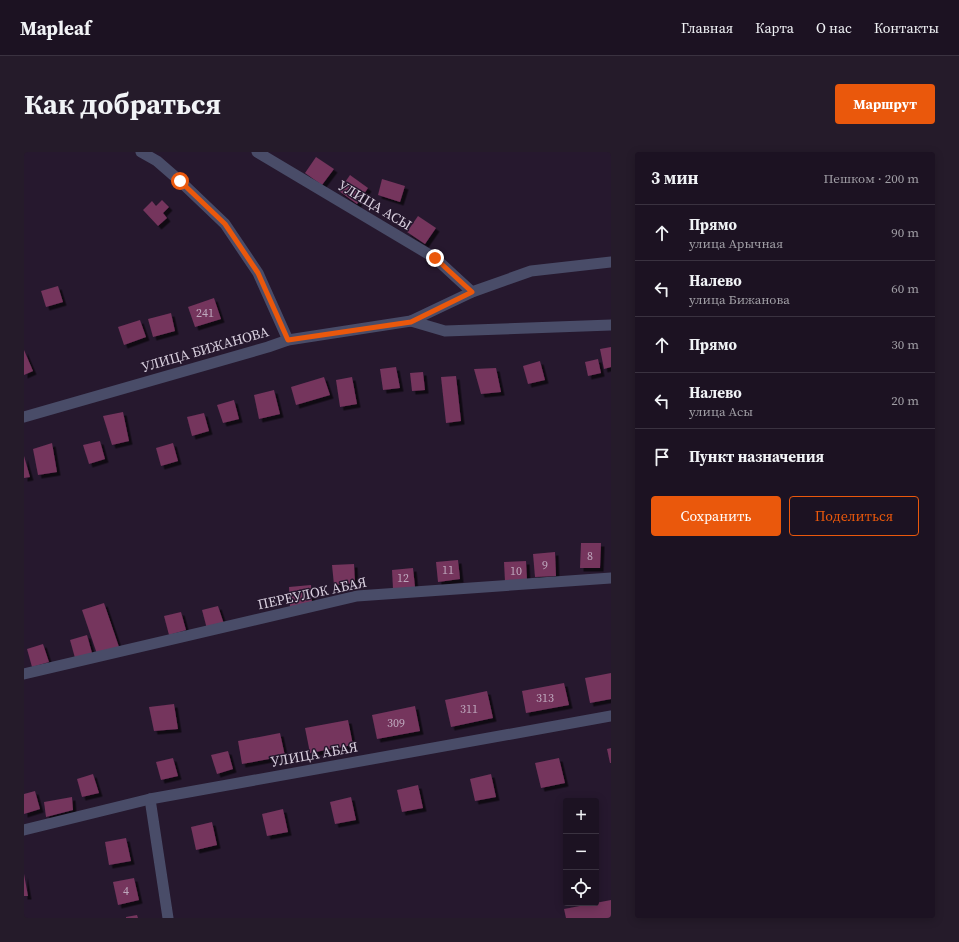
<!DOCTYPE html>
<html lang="ru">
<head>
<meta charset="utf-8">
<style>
  body { margin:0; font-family:"Source Serif 4",serif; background:#251b2a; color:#f1f3f6 }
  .controls { position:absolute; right:12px; bottom:12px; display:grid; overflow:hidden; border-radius:4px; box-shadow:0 2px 10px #0003 }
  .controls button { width:36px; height:36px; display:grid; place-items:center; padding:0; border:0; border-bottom:1px solid #3a3240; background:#1c1222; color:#f1f3f6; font:20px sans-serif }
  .stop { position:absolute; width:12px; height:12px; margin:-9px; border:3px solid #ea580c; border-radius:50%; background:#fff }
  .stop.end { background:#ea580c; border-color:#fff; box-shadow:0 1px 4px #0008 }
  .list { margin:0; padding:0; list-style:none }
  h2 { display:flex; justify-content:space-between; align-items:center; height:52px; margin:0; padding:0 16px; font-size:17px }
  h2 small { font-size:13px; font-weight:400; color:#a09ea5 }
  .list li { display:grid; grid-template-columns:26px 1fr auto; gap:12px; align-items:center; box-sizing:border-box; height:56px; padding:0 16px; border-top:1px solid #3a3240 }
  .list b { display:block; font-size:15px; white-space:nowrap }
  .list p { margin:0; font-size:13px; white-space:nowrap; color:#a09ea5 }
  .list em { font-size:13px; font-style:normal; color:#a09ea5 }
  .actions { display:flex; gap:8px; padding:12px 16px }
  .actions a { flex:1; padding:9px 0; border:1px solid #ea580c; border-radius:4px; text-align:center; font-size:14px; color:#ea580c }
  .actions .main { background:#ea580c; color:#fff }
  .icon { flex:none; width:22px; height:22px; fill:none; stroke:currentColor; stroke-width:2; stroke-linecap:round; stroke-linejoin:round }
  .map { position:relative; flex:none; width:587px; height:766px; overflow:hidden; border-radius:4px }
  header { display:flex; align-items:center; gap:24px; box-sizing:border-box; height:56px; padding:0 20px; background:#1c1222; border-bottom:1px solid #3a3240 }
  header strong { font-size:19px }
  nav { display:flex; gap:22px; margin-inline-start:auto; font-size:14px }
  .intro { display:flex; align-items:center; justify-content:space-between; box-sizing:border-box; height:96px; padding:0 24px }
  h1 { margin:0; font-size:28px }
  .button { padding:10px 18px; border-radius:4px; background:#ea580c; color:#fff; font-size:14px; font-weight:700 }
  main { display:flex; gap:24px; padding:0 24px }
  aside { flex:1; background:#1c1222; border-radius:4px; box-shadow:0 2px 10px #0003 }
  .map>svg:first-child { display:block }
</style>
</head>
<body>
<header>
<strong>Mapleaf</strong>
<nav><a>Главная</a><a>Карта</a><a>О нас</a><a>Контакты</a></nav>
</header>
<div class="intro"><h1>Как добраться</h1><a class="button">Маршрут</a></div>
<main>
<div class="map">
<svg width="587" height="766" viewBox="0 0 587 766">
  <defs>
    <filter id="shadow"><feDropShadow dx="3.5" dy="3.5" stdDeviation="0" flood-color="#0009"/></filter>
  </defs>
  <rect width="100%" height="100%" fill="#26182e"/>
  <!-- building -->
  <g fill="#74345d" filter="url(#shadow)">
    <polygon points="292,5 310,17 298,33 281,21"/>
    <polygon points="326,23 344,36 333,52 315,39"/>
    <polygon points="358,27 381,34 376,50 354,43"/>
    <polygon points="138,48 145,55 139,61 143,66 134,74 119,58 128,49 132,54"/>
    <polygon points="394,64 412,76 401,92 383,80"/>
    <polygon points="34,134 39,150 22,155 17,139"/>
    <polygon points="190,146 197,167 171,175 164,155"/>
    <polygon points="147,161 151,179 129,185 124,167"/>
    <polygon points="116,168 122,185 100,193 94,175"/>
    <polygon points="587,195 587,215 580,217 576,197"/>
    <polygon points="0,198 9,219 0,223"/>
    <polygon points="574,207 577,221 564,224 561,210"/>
    <polygon points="516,209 521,228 504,232 499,214"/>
    <polygon points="372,215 376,236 359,238 356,217"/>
    <polygon points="472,216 477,240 457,242 450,217"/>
    <polygon points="399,220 401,238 388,239 386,221"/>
    <polygon points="432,224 437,269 422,271 417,225"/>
    <polygon points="300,225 306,243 272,253 267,235"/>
    <polygon points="328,225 333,252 316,255 312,228"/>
    <polygon points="250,238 256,262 235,267 230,243"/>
    <polygon points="210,248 215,267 199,271 193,253"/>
    <polygon points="99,260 105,289 88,293 79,264"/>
    <polygon points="180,261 185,279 168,284 163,265"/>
    <polygon points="76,289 81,307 65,312 59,293"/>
    <polygon points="28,291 33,320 14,323 9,297"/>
    <polygon points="149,291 154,309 137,314 132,296"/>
    <polygon points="0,304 6,325 0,326"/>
    <polygon points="557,391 577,391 576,416 556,416"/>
    <polygon points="531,400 532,424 511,425 509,402"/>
    <polygon points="434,408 436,427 414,430 412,410"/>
    <polygon points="502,409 503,428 481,430 480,410"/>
    <polygon points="330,412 331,431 310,433 308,413"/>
    <polygon points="389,416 391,435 369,437 368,418"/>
    <polygon points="287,433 288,453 266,455 265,435"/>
    <polygon points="80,451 95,495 73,502 58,458"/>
    <polygon points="194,454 200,472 183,477 178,458"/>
    <polygon points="157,460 162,478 145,483 140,464"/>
    <polygon points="63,483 68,501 51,506 46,488"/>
    <polygon points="19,492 25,510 8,515 3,497"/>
    <polygon points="587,521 587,547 566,551 561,526"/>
    <polygon points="540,531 545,553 502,561 498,539"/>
    <polygon points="463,539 469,566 427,575 421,548"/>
    <polygon points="150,552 154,577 130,579 125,555"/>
    <polygon points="391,554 396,579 353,587 348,563"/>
    <polygon points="324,568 329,593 286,601 281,576"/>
    <polygon points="256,581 261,604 218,612 214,589"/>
    <polygon points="587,596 587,611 586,611 583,597"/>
    <polygon points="204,599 209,617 193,622 187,603"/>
    <polygon points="149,606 154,624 137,628 132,610"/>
    <polygon points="535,606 541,631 517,636 511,611"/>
    <polygon points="69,622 75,641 58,645 53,627"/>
    <polygon points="467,622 472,645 451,649 446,627"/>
    <polygon points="394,633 399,656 378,660 373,638"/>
    <polygon points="11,639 16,657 0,662 0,642"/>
    <polygon points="48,645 49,658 22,665 20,650"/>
    <polygon points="327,645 332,668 311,672 306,650"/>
    <polygon points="259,657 264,680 243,684 238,662"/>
    <polygon points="188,670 193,693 172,698 167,675"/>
    <polygon points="102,686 107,709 85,713 81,690"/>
    <polygon points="0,722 4,744 0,744"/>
    <polygon points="110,726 115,748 94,753 89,730"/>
    <polygon points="587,748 587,766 542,766 540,757"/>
    <polygon points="113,763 114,766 102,766 102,765"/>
  </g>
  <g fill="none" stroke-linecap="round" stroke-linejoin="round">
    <!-- minor -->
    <g stroke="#494c68" stroke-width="11">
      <polyline points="117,0 133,9 156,29 201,72 234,121 264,188"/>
      <polyline points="233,0 411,106 448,140"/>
      <polyline points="387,169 448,140 507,119 587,110"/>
      <polyline points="0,265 244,195 264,188 387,169 421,179 587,173"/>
      <polyline points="0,522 333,444 587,426"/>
      <polyline points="126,647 144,766"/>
      <polyline points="0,678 126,647 587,564"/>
    </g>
  </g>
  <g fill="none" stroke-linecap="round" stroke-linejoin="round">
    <!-- route -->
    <polyline stroke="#ea580c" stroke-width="5" points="156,29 201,72 234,121 264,188 387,170 448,140 411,106"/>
  </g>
  <g text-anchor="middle" stroke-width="3" stroke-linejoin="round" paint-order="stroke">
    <!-- number labels -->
    <g font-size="12" fill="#bea8bd">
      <text x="181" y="165">241</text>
      <text x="566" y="408">8</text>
      <text x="521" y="417">9</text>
      <text x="424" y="422">11</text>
      <text x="492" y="423">10</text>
      <text x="379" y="430">12</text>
      <text x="521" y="550">313</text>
      <text x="445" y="561">311</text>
      <text x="372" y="575">309</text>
      <text x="102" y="743">4</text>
    </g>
    <!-- street labels -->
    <g font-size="14" fill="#d7cedd" stroke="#26182e">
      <text transform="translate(351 53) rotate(31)" y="5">УЛИЦА АСЫ</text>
      <text transform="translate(181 197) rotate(-16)" y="5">УЛИЦА БИЖАНОВА</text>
      <text transform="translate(288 441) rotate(-12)" y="5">ПЕРЕУЛОК АБАЯ</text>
      <text transform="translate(290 602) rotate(-10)" y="5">УЛИЦА АБАЯ</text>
    </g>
  </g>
</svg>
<div class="controls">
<button>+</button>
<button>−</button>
<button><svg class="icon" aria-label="locate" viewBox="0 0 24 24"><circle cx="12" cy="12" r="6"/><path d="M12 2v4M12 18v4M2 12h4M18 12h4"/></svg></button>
</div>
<div class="stop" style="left:156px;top:29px"></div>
<div class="stop end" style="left:411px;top:106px"></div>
</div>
<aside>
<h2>3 мин<small>Пешком · 200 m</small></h2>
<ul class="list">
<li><svg class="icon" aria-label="ahead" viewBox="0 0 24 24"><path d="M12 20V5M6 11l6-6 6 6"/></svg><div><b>Прямо</b><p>улица Арычная</p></div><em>90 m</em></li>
<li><svg class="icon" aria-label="left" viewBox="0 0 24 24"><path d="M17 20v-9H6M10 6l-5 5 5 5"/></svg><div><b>Налево</b><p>улица Бижанова</p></div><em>60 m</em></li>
<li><svg class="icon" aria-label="ahead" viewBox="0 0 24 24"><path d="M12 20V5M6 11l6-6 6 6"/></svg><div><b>Прямо</b></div><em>30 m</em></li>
<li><svg class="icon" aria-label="left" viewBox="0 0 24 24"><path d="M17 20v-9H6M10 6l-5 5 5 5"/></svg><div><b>Налево</b><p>улица Асы</p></div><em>20 m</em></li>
<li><svg class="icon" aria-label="arrive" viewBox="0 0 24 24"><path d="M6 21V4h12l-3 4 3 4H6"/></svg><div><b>Пункт назначения</b></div></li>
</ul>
<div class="actions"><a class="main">Сохранить</a><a>Поделиться</a></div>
</aside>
</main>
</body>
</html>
